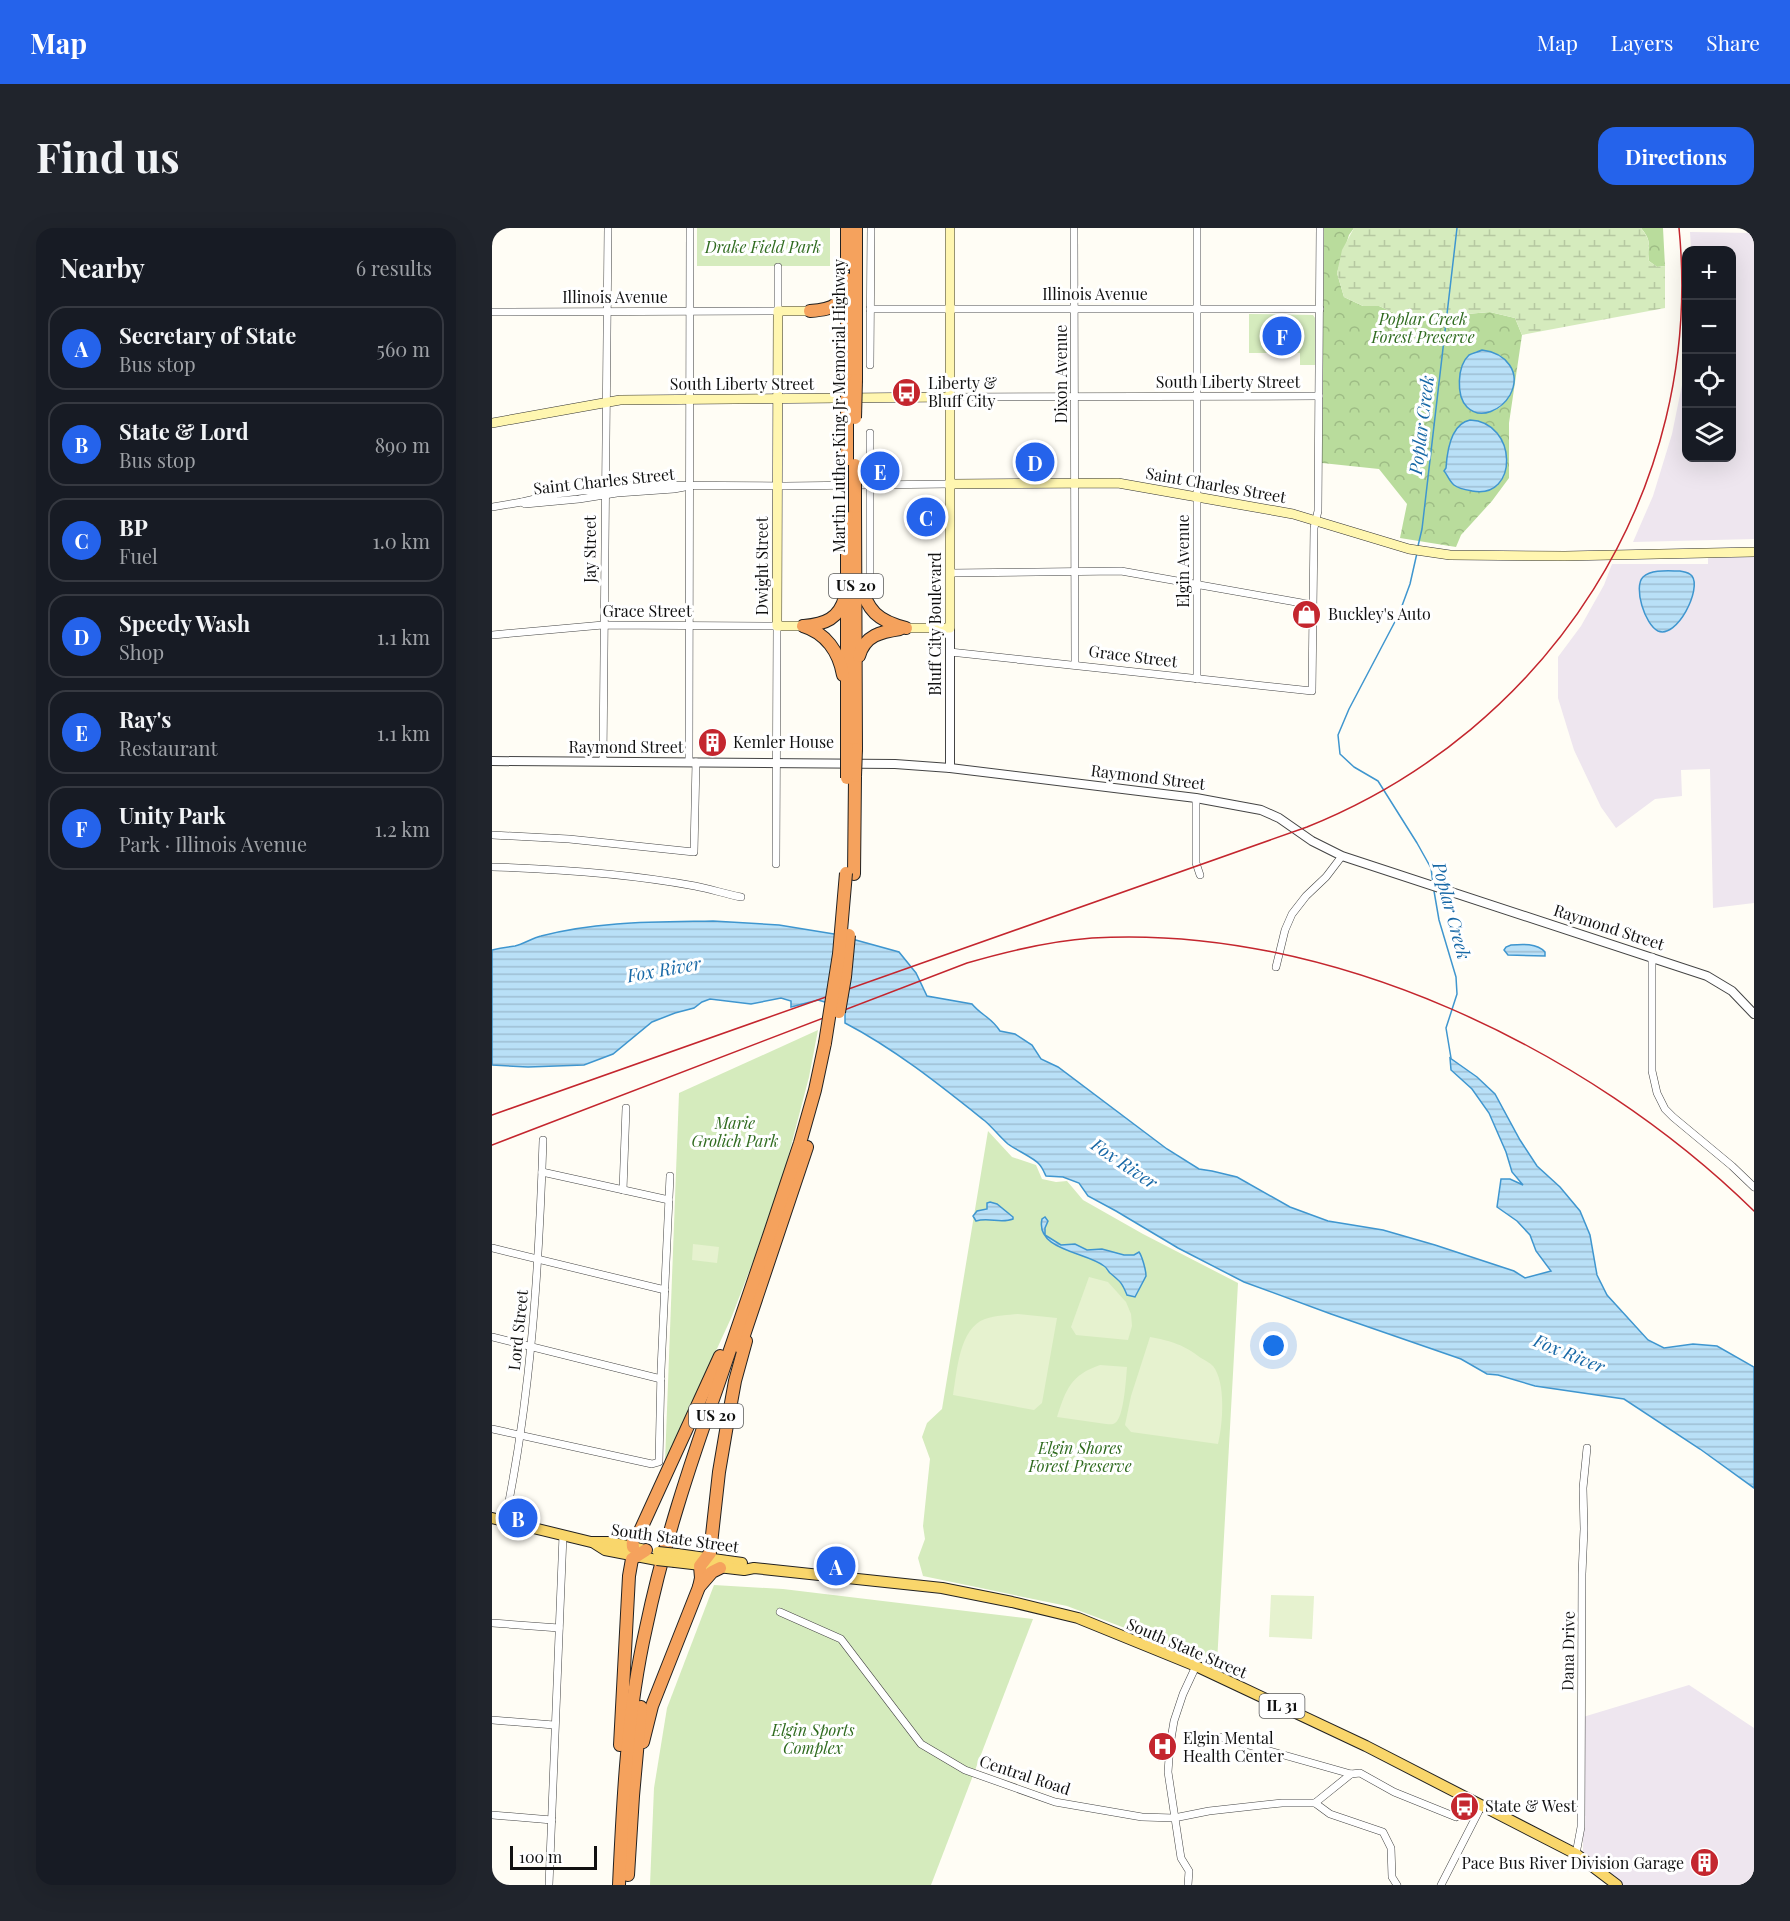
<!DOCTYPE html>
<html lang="en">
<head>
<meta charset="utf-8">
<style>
  body { margin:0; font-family:"Playfair Display",serif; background:#20242c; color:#f1f3f6 }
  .controls { position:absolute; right:18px; top:18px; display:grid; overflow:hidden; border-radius:12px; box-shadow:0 6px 24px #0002 }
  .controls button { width:54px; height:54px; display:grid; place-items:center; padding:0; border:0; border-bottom:2px solid #363941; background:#171b24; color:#f1f3f6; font:30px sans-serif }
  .scale { position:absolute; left:18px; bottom:15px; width:87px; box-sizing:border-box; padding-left:6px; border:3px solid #111; border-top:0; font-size:16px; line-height:21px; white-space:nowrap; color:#111; -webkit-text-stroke:4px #fff; paint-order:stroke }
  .you { position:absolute; left:782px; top:1118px; width:21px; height:21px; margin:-15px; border:4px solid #fff; border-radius:50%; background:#1a73e8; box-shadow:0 0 0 9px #1a73e833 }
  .badge { display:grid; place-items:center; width:39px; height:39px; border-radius:50%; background:#2563eb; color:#fff; font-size:20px; font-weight:700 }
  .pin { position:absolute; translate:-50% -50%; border:3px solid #fff; box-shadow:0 2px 6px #0006 }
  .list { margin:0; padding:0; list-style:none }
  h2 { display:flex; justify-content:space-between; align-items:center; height:78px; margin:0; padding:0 24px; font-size:26px }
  h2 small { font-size:20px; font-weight:400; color:#9ea1a6 }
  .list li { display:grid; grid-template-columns:39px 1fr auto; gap:18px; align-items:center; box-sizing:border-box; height:84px; margin:0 12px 12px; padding:0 12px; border:2px solid #363941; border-radius:18px }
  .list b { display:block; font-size:22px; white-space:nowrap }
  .list p { margin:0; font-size:20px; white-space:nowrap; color:#9ea1a6 }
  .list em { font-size:20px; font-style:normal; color:#9ea1a6 }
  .icon { flex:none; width:33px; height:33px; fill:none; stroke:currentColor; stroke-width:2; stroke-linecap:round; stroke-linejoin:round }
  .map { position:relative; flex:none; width:1262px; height:1657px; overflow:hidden; border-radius:18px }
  header { display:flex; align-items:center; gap:36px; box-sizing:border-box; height:84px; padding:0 30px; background:#2563eb; color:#fff }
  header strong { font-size:28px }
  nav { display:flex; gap:33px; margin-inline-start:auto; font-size:21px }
  .intro { display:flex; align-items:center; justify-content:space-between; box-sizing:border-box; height:144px; padding:0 36px }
  h1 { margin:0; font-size:42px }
  .button { padding:15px 27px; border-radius:18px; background:#2563eb; color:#fff; font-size:21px; font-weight:700 }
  main { display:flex; gap:36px; padding:0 36px }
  aside { flex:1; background:#171b24; border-radius:18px; box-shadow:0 6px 24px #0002 }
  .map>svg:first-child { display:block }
</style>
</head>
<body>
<header>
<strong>Map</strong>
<nav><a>Map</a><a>Layers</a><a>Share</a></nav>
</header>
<div class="intro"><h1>Find us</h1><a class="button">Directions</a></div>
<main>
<aside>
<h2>Nearby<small>6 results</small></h2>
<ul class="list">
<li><span class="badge">A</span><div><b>Secretary of State</b><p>Bus stop</p></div><em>560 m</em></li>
<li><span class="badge">B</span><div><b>State &amp; Lord</b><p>Bus stop</p></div><em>890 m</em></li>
<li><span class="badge">C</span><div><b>BP</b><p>Fuel</p></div><em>1.0 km</em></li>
<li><span class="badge">D</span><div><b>Speedy Wash</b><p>Shop</p></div><em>1.1 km</em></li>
<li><span class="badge">E</span><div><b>Ray's</b><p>Restaurant</p></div><em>1.1 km</em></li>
<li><span class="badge">F</span><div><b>Unity Park</b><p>Park · Illinois Avenue</p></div><em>1.2 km</em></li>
</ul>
</aside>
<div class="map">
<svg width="1262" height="1657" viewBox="0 0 1262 1657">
  <defs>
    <pattern id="forest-crowns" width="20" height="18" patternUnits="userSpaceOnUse" patternTransform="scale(1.5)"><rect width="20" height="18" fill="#b9dc9c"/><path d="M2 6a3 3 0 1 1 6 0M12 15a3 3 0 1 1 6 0" fill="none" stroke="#9ebc85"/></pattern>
    <pattern id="wetland-marsh" width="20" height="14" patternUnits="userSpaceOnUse" patternTransform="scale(1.5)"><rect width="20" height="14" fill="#d5ebbd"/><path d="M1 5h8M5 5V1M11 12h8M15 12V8" fill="none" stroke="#b6c8a1"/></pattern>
    <pattern id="water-rules" width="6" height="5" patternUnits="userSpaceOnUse" patternTransform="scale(1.5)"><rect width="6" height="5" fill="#b9e0f7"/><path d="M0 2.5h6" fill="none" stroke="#9ebfd3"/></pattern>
  </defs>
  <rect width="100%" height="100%" fill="#fffdf5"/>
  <!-- industrial -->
  <g fill="#eee6ef">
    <polygon points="1198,4 1262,5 1262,311 1141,314 1161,268 1180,206 1192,147 1194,118 1194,230 1240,230 1240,22 1199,22"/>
    <polygon points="1262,329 1262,675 1221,680 1218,541 1189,542 1190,568 1163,571 1124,600 1109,579 1082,522 1066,470 1066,429 1089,398 1112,357 1120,336 1216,336 1216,330"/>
    <polygon points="1197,1457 1262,1500 1262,1657 1126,1657 1091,1629 1091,1489"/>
  </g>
  <!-- grass -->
  <g fill="#d5ebbd">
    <rect x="205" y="0" width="133" height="38"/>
    <polygon points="757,86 821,87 823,90 823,137 808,137 808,125 757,125"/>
    <polygon points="326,802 317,849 294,937 263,1028 240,1088 173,1234 187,865"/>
    <polygon points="496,903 520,929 544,937 550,951 564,954 575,953 591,972 651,1006 746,1055 725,1435 575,1378 431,1348 426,1330 433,1311 431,1298 438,1231 430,1209 435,1195 450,1181"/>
    <polygon points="222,1357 291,1361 541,1391 439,1657 158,1657 162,1560 175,1480"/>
  </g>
  <!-- forest -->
  <g fill="url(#forest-crowns)" fill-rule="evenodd">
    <path d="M832 0H862L857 7 845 45 852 69 871 78H887L916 91 998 84 1023 90 1030 107 1017 195V250L1000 273 969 307 964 319 908 310 915 276 887 241 830 235ZM990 122 1009 128 1021 160C1013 178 1004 188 984 182 978 181 976 180 972 175L983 124ZM963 203 1011 213 1012 248 1005 258 960 255 952 242 954 240 957 221Z"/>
    <path d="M1149 0H1171L1173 38 1165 39 1157 33C1154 16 1162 16 1149 0Z"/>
  </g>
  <!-- wetland -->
  <path fill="url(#wetland-marsh)" d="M862 0H1149C1162 17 1154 15 1157 33L1165 39 1173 38V80L1030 107 1023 90 998 84 916 91 887 78H871L852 69 845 45 850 22Z"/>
  <!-- pitch -->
  <g fill="#e6f2cf">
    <polygon points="201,1016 227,1019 225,1035 200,1032"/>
    <polygon points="597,1049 616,1054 634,1074 639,1086 640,1098 636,1112 584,1107 579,1099"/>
    <path d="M526 1086 565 1090 550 1175 542 1182 461 1167C465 1144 467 1100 493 1091 504 1087 516 1087 526 1086Z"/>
    <path d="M658 1109C680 1113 692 1117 709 1130 713 1132 718 1135 721 1138 734 1154 731 1196 726 1216L639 1204 633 1197 639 1168Z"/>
    <path d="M608 1137 635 1139C634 1150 632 1190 623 1195 621 1197 616 1196 614 1196L565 1189C574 1161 579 1147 608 1137Z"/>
    <polygon points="779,1367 822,1368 820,1411 777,1409"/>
  </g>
  <!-- water -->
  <g fill="url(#water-rules)" stroke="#3f96cf" stroke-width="1.5">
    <path d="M990 122C1014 125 1030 144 1018 167 1010 181 989 193 975 179 964 168 965 138 977 127 981 125 986 124 990 122Z"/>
    <path d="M978 192C1026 194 1027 272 980 263 974 262 967 261 962 257 957 253 955 246 952 243L954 240C955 224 959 196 978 192Z"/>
    <path d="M1188 343C1193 344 1197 344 1200 348 1210 361 1185 411 1166 403 1153 397 1141 359 1151 349 1160 341 1177 343 1188 343Z"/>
    <path d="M221 693 287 697 342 706 407 724 424 745 435 768 480 776C490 788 499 789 508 803L523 806 540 817 549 831 566 839 675 921 707 941 720 943 745 949 798 979 836 993 891 1002 943 1017 1022 1043 1033 1050 1059 1043 1044 1023 1038 1007 1025 993 1005 979 1009 951H1018L1031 957 1020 944 1014 924 997 885 980 861 959 842 958 830 985 849 1003 866 1028 912 1045 938 1068 959 1088 983 1098 1007 1105 1047 1115 1067 1156 1112 1172 1120 1201 1116 1225 1118 1262 1139V1260L1208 1221 1132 1171 1043 1158 1006 1147 995 1146 969 1131 839 1086 752 1054 686 1020 624 983 596 968 587 955 571 949 554 948C552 944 550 939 547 936 542 930 524 922 516 916 508 909 501 900 493 893 449 858 403 821 353 795V783L350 779 326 772 299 779V773L289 770 259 776 218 771 210 774 202 780 183 785 160 794 121 826 92 837 36 839 0 837V722C8 720 15 719 23 718 32 716 40 710 49 708 105 693 163 694 221 693Z"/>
    <path d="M1019 717C1030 716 1045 715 1053 724V728L1016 727 1012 722 1014 719Z"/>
    <path d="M498 974 505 976 521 989V991C509 996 497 989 484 993L481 988 485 983 495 981V975Z"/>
    <path d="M553 989 556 993 553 1000V1007L569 1017 583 1016 595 1022 610 1021 632 1027H642L647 1024C650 1028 654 1042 654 1048L643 1069 635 1067C630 1055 629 1054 618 1045 616 1043 615 1040 612 1038 594 1024 543 1022 550 991Z"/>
  </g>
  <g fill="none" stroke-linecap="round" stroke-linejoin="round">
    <!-- stream -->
    <g stroke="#3f96cf" stroke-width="1.5">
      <polyline points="926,318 930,301 965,0"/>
      <polyline points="925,325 918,356 907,386 857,481 846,507 848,526 862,539 886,553 925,615 939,640 941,656"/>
      <polyline points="942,663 947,692 964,749 965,766 954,800 959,830"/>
    </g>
    <defs>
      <g id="minor">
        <polyline points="582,0 583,436"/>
        <polyline points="705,0 705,451"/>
        <polyline points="378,81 828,81"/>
        <polyline points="0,84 286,83 286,39"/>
        <polyline points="378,137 379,0"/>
        <polyline points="458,169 827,168"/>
        <polyline points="378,205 378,358"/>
        <polyline points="198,258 182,261 125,265 87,271 33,276 30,274 64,266 140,257 293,258 458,256"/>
        <polyline points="0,279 30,274"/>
        <polyline points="458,345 629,343 821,377"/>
        <polyline points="0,407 111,397 285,398 284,636"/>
        <polyline points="458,424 820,463 822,300 826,283 828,0"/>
        <polyline points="111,533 116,0"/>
        <polyline points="197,534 198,0"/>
        <polyline points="704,570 704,635 708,647"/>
        <polyline points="0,607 77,611 202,624 204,534"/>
        <path d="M0 639C68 641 137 646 203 658 219 661 233 666 249 669"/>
        <polyline points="1160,729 1160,843 1165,865 1173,881 1181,889 1240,938 1262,959"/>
        <polyline points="784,739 793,702 800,686 814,668 834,649 850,628"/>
        <polyline points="50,944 177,972"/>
        <polyline points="131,962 134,880"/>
        <polyline points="0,1020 173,1062"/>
        <polyline points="0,1109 169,1151"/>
        <polyline points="0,1201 160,1236 167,1234 169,1142 178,948"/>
        <path d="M13 1293C39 1168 47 1039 51 912"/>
        <polyline points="288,1384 349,1411 429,1516 473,1542 563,1574 650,1589 682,1590 717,1583 790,1575 823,1575 859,1546"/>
        <polyline points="0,1395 67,1400"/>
        <polyline points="0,1492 62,1497"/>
        <polyline points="728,1509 859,1546 868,1545 902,1564 964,1589"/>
        <polyline points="823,1575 838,1586 891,1604 899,1620 900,1649 905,1657"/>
        <polyline points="0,1587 60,1592"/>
        <polyline points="1084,1626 1089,1599 1090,1346 1092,1301 1091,1260 1095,1220"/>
        <polyline points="57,1657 71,1307"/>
        <polyline points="696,1657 697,1643 689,1630 676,1544 678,1517 682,1493 691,1466 704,1438"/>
        <polyline points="949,1657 989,1579"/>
      </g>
      <g id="tertiary">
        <polyline points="0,533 403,536 458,540 704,570 769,582 787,590 820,613 850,628 1215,748 1240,763 1262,786"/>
        <polyline points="458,540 458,400"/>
      </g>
      <g id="secondary">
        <polyline points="0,195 128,172 458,169"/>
        <polyline points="458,256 626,255 801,286 917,321 958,327 1073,328 1262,324"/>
        <polyline points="311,398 285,398 286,83 318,83"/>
        <polyline points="414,400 458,400 458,0"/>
      </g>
      <g id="primary">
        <polyline points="0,1290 99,1314 117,1314 149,1321"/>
        <polyline points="102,1315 113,1322 165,1332"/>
        <polyline points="185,1326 250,1335"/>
        <polyline points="183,1334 252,1342 262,1340 450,1360 520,1374 586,1390 704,1438 874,1518 1084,1626 1125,1657"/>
      </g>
      <g id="motorway">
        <polyline points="355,0 355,36"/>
        <path d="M318 83C345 81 348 77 355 51"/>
        <polyline points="355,151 355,68"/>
        <polyline points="364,152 364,0"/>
        <polyline points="355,237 355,190"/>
        <polyline points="363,279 364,521"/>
        <polyline points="355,290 355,520"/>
        <path d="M368 354C375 383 386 393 414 400"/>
        <path d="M311 398C334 405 347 424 351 447"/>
        <path d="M312 398C333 396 347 391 353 369"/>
        <path d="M367 428C373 407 389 404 408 401"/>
        <polyline points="362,646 363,549"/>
        <polyline points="248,1119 315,919"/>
        <path d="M141 1319C140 1312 141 1307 148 1303L228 1128"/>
        <polyline points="207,1359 209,1350 208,1338 218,1325 227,1244 235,1197 243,1153 254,1113"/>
        <polyline points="151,1514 160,1478 207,1359 220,1344 228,1340"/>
        <polyline points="128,1517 137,1348 140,1331 154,1322"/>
        <polyline points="136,1647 141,1568 149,1479"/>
        <path d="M127 1657C131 1571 135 1484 154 1400 171 1318 197 1239 225 1160 253 1078 281 997 308 915L323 862 333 815"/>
      </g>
    </defs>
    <!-- minor casing -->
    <use href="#minor" stroke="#444" stroke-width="8"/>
    <!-- tertiary casing -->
    <use href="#tertiary" stroke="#444" stroke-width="10"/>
    <!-- secondary casing -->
    <use href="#secondary" stroke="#333" stroke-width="10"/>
    <!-- primary casing -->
    <use href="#primary" stroke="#222" stroke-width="12"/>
    <!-- motorway casing -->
    <use href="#motorway" stroke="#222" stroke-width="14"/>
    <!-- minor -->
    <use href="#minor" stroke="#fff" stroke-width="7"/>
    <!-- tertiary -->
    <use href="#tertiary" stroke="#fff" stroke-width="8"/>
    <!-- secondary -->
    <use href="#secondary" stroke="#fff6b0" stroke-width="9"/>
    <!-- primary -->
    <use href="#primary" stroke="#f9d66b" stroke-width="10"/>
    <!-- motorway -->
    <use href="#motorway" stroke="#f5a25d" stroke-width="12"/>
    <!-- rail -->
    <g stroke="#c4262e" stroke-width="1.5">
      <path d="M0 887 815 599C1057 502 1213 262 1187 0"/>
      <path d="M0 917 475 735C516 723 557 713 600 710 836 696 1096 820 1262 983"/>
    </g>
    <defs>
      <g id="primary-bridge">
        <polyline points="166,1324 185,1326"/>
        <polyline points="165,1332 183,1334"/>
      </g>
      <g id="motorway-bridge">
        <polyline points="355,151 355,190"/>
        <polyline points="363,190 364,152"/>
        <polyline points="363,279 363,237"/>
        <polyline points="363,548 364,521"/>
        <polyline points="355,550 355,520"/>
        <polyline points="347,784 353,749 357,707"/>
        <polyline points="333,815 347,726 354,645"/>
      </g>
    </defs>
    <!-- primary-bridge casing -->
    <use href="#primary-bridge" stroke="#222" stroke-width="12" stroke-linecap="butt"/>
    <!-- motorway-bridge casing -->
    <use href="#motorway-bridge" stroke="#222" stroke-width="14" stroke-linecap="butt"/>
    <!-- primary-bridge -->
    <use href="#primary-bridge" stroke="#f9d66b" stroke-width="10"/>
    <!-- motorway-bridge -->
    <use href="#motorway-bridge" stroke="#f5a25d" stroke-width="12"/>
  </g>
  <!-- icons -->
  <defs>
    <symbol id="bus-disc" viewBox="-11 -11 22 22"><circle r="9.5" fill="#c4262e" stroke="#fff"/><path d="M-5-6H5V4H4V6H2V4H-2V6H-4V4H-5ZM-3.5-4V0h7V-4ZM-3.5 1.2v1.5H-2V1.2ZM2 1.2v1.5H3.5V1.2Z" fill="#fff"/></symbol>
    <symbol id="shop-disc" viewBox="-11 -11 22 22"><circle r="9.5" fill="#c4262e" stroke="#fff"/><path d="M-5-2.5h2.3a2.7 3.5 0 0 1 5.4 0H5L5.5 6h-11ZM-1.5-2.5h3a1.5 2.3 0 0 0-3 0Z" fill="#fff"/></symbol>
    <symbol id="building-disc" viewBox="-11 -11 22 22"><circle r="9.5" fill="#c4262e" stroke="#fff"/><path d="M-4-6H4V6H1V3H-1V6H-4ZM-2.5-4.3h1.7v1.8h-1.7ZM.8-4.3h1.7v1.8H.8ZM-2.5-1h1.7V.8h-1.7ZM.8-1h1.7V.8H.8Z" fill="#fff"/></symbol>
    <symbol id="hospital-disc" viewBox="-11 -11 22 22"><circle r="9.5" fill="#c4262e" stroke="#fff"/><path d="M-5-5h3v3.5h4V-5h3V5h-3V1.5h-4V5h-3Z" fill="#fff"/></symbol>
  </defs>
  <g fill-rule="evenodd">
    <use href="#bus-disc" x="398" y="148" width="33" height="33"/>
    <use href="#shop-disc" x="798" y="370" width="33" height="33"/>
    <use href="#building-disc" x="204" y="498" width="33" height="33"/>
    <use href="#hospital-disc" x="654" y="1502" width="33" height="33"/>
    <use href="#bus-disc" x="956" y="1562" width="33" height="33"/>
    <use href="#building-disc" x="1196" y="1618" width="33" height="33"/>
  </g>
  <g text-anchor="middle" stroke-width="6" stroke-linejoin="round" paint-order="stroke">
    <!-- shield labels -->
    <g fill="#fff" stroke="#585858" stroke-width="1.5">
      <rect x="337" y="346" width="54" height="24" rx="4.5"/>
      <rect x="197" y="1176" width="54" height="24" rx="4.5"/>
      <rect x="767.5" y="1466" width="45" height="24" rx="4.5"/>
    </g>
    <g font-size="15" font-weight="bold" fill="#111">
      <text x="364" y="363">US 20</text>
      <text x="224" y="1193">US 20</text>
      <text x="790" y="1483">IL 31</text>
    </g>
    <!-- park labels -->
    <g font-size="16" font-style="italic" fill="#2f6b1f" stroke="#fff">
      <text x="271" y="25">Drake Field Park</text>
      <text x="931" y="97">Poplar Creek<tspan x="931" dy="18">Forest Preserve</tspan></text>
      <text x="243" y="901">Marie<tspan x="243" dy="18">Grolich Park</tspan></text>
      <text x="588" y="1226">Elgin Shores<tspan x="588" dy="18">Forest Preserve</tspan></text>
      <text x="321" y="1508">Elgin Sports<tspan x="321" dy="18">Complex</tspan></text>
    </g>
    <!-- street labels -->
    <g font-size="16" fill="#111" stroke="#fff">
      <text x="603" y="72">Illinois Avenue</text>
      <text x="123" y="75">Illinois Avenue</text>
      <text transform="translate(569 146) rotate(-90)" y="6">Dixon Avenue</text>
      <text x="736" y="160">South Liberty Street</text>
      <text x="250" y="162">South Liberty Street</text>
      <text transform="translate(347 178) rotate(-90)" y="6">Martin Luther King Jr Memorial Highway</text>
      <text transform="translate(112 253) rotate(-6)" y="6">Saint Charles Street</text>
      <text transform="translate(724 257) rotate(10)" y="6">Saint Charles Street</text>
      <text transform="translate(98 321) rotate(-90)" y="6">Jay Street</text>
      <text transform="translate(691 333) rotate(-90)" y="6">Elgin Avenue</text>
      <text transform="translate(270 338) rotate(-90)" y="6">Dwight Street</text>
      <text x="155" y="389">Grace Street</text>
      <text transform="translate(443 396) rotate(-90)" y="6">Bluff City Boulevard</text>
      <text transform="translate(641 428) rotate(7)" y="6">Grace Street</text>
      <text x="134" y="525">Raymond Street</text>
      <text transform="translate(656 549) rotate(7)" y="6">Raymond Street</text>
      <text transform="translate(1117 699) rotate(18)" y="6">Raymond Street</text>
      <text transform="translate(26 1102) rotate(-84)" y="6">Lord Street</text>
      <text transform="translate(183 1310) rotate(8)" y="6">South State Street</text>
      <text transform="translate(695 1420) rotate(23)" y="6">South State Street</text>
      <text transform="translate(1076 1423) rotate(-89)" y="6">Dana Drive</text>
      <text transform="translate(533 1547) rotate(18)" y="6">Central Road</text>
    </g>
    <!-- poi labels -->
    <g font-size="16" fill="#111" stroke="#fff" text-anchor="start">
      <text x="436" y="161">Liberty &amp;<tspan x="436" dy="18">Bluff City</tspan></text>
      <text x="836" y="392">Buckley's Auto</text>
      <text x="241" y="520">Kemler House</text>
      <text x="691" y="1516">Elgin Mental<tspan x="691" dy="18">Health Center</tspan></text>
      <text x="993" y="1584">State &amp; West</text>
      <text x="1192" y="1641" text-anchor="end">Pace Bus River Division Garage</text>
    </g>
    <!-- water labels -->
    <g font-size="18" font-style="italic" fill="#1768a6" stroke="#fff">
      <text transform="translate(930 197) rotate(-83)" y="6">Poplar Creek</text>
      <text transform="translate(959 683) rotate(75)" y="6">Poplar Creek</text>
      <text transform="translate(172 742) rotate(-10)" y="6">Fox River</text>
      <text transform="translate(632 936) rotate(34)" y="6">Fox River</text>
      <text transform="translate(1077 1126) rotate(22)" y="6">Fox River</text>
    </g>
  </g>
</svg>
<div class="controls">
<button>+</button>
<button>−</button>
<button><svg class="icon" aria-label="locate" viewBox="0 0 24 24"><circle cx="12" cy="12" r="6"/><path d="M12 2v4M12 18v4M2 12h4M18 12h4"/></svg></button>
<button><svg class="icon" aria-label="layers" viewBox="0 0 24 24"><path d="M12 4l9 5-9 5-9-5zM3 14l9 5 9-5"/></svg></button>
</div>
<div class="scale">100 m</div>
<div class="you"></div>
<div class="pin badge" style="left:344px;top:1338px">A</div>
<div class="pin badge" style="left:26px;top:1290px">B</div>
<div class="pin badge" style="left:434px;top:289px">C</div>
<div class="pin badge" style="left:543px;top:234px">D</div>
<div class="pin badge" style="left:388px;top:243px">E</div>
<div class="pin badge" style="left:790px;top:108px">F</div>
</div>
</main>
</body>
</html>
